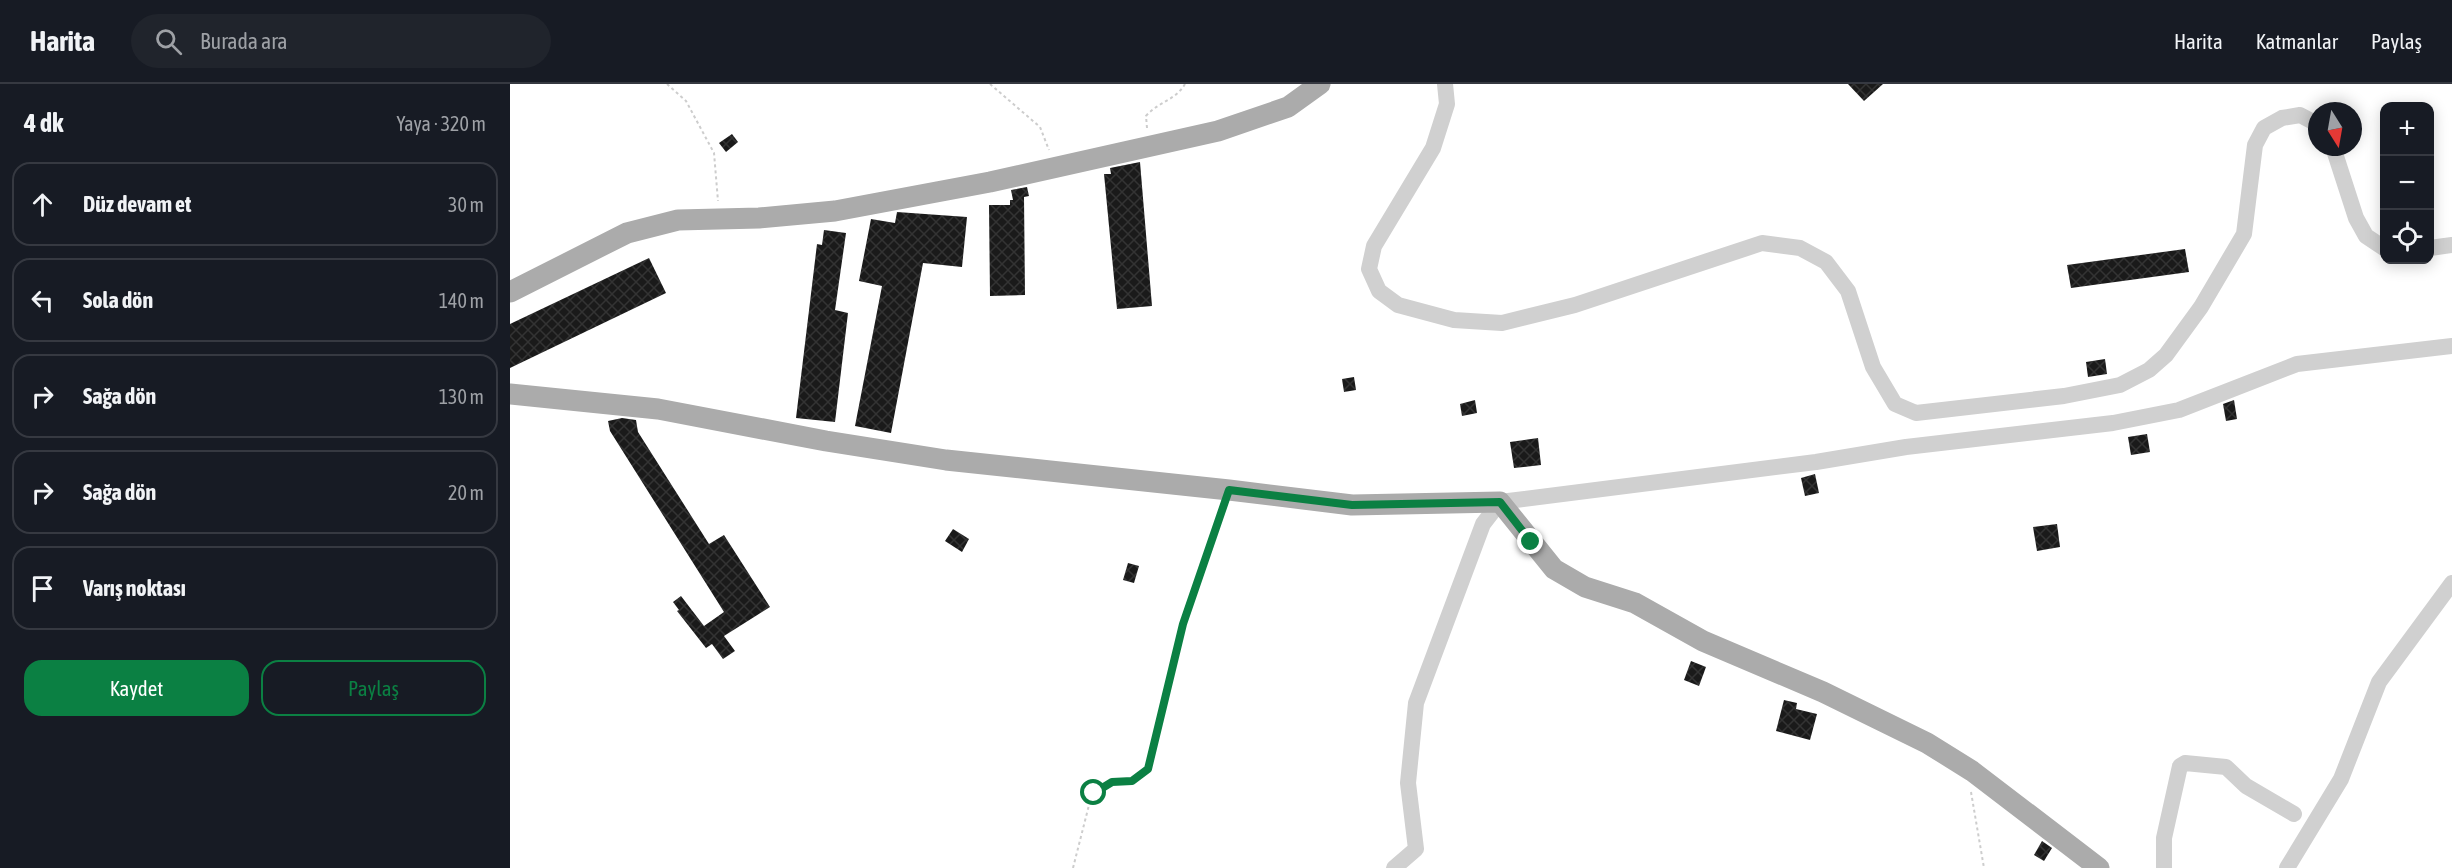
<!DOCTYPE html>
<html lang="tr">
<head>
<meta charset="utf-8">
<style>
  body { margin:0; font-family:"Asap Condensed",sans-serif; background:#20242c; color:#f1f3f6 }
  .controls { position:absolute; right:18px; top:18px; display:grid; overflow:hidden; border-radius:12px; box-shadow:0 3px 15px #0003 }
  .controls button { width:54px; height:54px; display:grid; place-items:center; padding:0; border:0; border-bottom:2px solid #363941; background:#171b24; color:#f1f3f6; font:30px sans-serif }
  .compass { position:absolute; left:1798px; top:18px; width:54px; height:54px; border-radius:50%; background:#171b24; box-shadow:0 3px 15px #0003; rotate:169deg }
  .stop { position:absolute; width:18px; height:18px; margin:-14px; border:4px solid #0b8043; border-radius:50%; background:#fff }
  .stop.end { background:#0b8043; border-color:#fff; box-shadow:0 2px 6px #0008 }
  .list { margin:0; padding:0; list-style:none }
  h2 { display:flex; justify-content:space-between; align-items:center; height:78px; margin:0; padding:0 24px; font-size:26px }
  h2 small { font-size:20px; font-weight:400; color:#9ea1a6 }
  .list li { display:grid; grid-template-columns:39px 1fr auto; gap:18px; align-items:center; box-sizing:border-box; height:84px; margin:0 12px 12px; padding:0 12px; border:2px solid #363941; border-radius:18px }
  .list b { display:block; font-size:22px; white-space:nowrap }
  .list em { font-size:20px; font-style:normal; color:#9ea1a6 }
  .actions { display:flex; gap:12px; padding:18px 24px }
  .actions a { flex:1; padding:14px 0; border:2px solid #0b8043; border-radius:18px; text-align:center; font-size:21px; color:#0b8043 }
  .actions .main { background:#0b8043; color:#fff }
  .icon { flex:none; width:33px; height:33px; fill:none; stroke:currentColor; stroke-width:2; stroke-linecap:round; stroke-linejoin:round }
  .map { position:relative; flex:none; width:1942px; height:784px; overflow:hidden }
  header { display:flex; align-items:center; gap:36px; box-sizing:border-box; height:84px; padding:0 30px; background:#171b24; border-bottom:2px solid #363941 }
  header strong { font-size:28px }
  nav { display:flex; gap:33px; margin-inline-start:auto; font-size:21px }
  .search { width:420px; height:54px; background:#20242c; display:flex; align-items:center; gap:15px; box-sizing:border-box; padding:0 21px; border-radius:33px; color:#9ea1a6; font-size:22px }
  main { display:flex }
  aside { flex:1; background:#171b24 }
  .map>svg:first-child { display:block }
</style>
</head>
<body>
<header>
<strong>Harita</strong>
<div class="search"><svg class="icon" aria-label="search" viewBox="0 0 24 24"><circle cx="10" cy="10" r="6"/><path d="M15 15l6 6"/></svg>Burada ara</div>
<nav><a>Harita</a><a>Katmanlar</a><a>Paylaş</a></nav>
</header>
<main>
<aside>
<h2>4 dk<small>Yaya · 320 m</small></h2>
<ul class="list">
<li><svg class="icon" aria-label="ahead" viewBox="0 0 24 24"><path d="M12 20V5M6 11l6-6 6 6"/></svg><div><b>Düz devam et</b></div><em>30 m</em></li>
<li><svg class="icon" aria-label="left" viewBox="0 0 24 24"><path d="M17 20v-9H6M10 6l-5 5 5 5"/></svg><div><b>Sola dön</b></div><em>140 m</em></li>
<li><svg class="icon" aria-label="right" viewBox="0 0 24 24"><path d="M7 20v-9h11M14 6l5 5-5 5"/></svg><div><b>Sağa dön</b></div><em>130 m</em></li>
<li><svg class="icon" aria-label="right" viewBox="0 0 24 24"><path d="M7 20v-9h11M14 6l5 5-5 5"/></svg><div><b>Sağa dön</b></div><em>20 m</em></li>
<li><svg class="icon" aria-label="arrive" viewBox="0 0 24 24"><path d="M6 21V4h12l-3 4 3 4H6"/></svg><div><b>Varış noktası</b></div></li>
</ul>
<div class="actions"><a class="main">Kaydet</a><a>Paylaş</a></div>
</aside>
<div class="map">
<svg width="1942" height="784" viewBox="0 0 1942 784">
  <defs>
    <pattern id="building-cross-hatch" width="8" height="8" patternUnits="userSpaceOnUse" patternTransform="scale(1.5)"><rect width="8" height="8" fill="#1a1a1a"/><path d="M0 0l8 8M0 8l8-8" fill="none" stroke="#333"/></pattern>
  </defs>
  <rect width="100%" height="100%" fill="#fff"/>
  <!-- building -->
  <g fill="url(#building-cross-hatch)">
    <polygon points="1338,0 1373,0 1354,17"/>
    <polygon points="222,50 228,58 216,68 209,59"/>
    <polygon points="630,78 642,222 607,225 594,90 601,90 600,84"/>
    <polygon points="517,103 519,112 514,113 515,211 480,212 479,121 500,121 500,116 503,116 501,106"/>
    <polygon points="387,128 457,133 452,183 413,179 381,349 345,342 372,202 349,197 361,135 385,139"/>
    <polygon points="314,146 336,149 325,226 338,229 325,338 286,334 307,160 312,161"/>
    <polygon points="1675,165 1679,188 1561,204 1557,181"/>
    <polygon points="139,174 156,209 0,284 0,240"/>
    <polygon points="1595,275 1597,290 1578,293 1576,278"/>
    <polygon points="844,293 846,306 834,308 832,295"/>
    <polygon points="965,316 967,329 952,332 950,320"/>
    <polygon points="1724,316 1727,335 1716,337 1713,320"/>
    <polygon points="112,334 126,336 128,348 199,460 214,451 260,523 214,552 225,567 213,575 202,560 196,564 167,527 169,526 163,518 171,512 194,542 214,528 100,347 98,337"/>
    <polygon points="1637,350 1640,368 1621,371 1618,353"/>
    <polygon points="1028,354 1031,381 1004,384 1000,358"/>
    <polygon points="1305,390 1309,409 1295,412 1291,394"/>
    <polygon points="1547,440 1550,463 1527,467 1523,443"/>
    <polygon points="443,445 459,455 452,468 435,457"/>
    <polygon points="618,479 629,482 624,499 613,496"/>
    <polygon points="1181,577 1196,583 1189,602 1174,596"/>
    <polygon points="1274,616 1287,619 1286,625 1307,630 1300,656 1266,647"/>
    <polygon points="1532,757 1542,764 1534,777 1524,771"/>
  </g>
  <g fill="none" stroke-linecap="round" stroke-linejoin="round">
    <!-- path -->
    <g stroke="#cdcdcd" stroke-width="2" stroke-dasharray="3 3" stroke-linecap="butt">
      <polyline points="157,0 176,17 204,69 208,117"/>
      <polyline points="480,0 530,43 539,66"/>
      <path d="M637 44 636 32C648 18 666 16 675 0"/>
      <polyline points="1461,708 1474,784"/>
      <polyline points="563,784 579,721 584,709 602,698 622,697 638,685 673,540 714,423"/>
    </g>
    <!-- minor -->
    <g stroke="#d0d0d0" stroke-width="16">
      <polyline points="935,0 937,20 923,64 864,162 859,185 869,207 888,221 944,236 992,239 1065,221 1252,159 1290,164 1316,178 1338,207 1363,283 1385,320 1406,329 1554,312 1610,301 1639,286 1656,271 1691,223 1734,150 1745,61 1754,44 1772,34 1790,31 1807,40"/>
      <polyline points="1823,63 1846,134 1856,152 1874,164"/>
      <polyline points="1920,164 1942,161"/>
      <polyline points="884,784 906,765 898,699 906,619 973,440 990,418 1306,378 1396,363 1603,339 1669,326 1787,280 1942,262"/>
      <polyline points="1654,784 1654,754 1670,682 1675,679 1716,683 1736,702 1784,730"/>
      <polyline points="1777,784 1831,695 1869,598 1942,499"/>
    </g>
    <!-- major -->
    <g stroke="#ababab" stroke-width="21">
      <polyline points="0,208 117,149 168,136 249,134 325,127 480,98 708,47 778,23 810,0"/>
      <polyline points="0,310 148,325 316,357 436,376 719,406 842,421 990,418 1044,485 1075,503 1125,519 1193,557 1313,608 1417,659 1462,687 1589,784"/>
    </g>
  </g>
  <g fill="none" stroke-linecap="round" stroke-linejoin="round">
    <!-- route -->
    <polyline stroke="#0b8043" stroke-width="8" points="584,709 602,698 622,697 638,685 673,540 719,406 842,421 990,418 1021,458"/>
  </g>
</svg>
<div class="controls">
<button>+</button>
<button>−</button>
<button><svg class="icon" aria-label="locate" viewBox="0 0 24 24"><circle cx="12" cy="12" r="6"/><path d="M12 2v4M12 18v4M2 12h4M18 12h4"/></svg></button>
</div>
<svg class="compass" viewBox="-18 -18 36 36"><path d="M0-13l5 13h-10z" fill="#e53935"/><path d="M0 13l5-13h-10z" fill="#9ea1a6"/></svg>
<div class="stop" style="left:584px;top:709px"></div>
<div class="stop end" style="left:1021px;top:458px"></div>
</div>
</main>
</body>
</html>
